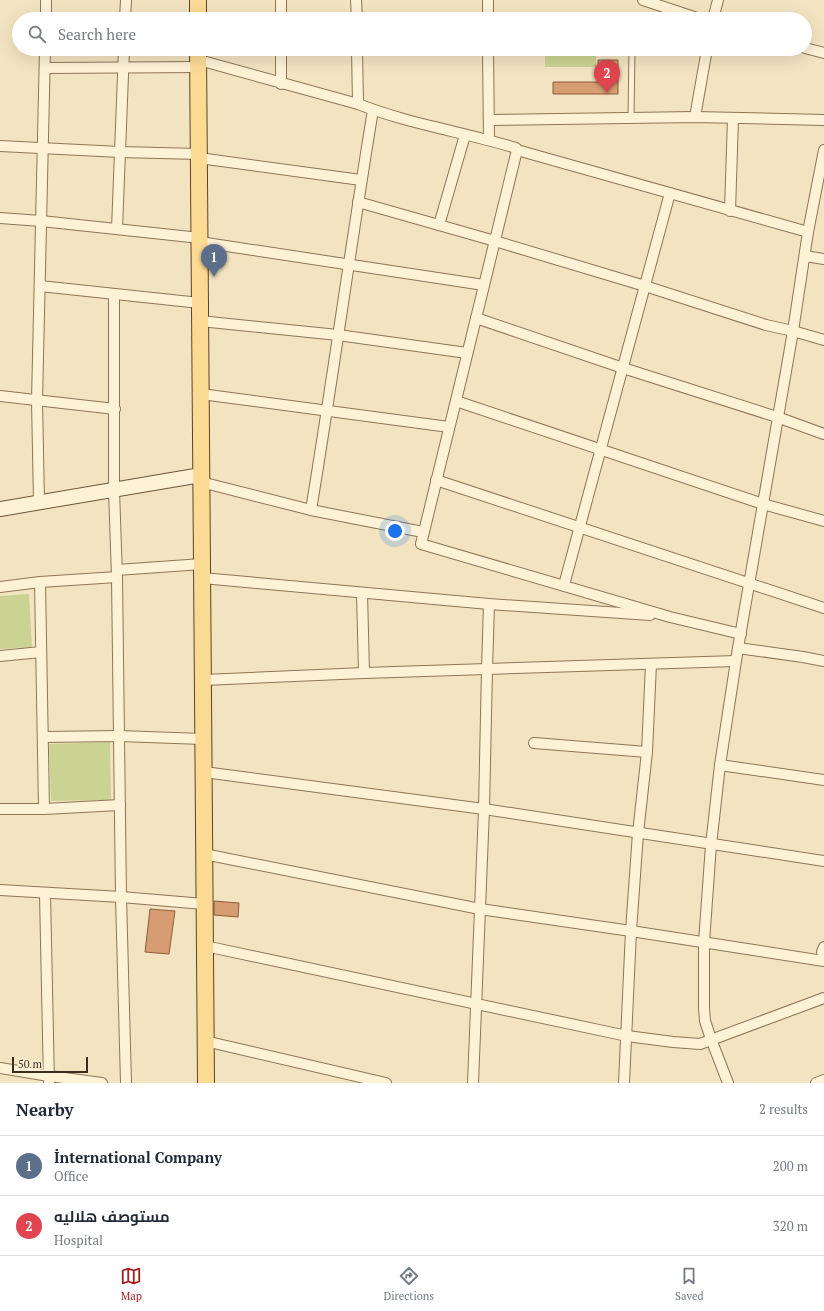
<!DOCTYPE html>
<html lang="en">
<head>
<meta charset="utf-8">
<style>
  body { margin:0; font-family:"PT Serif",Cairo,serif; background:#f6f6f7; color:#1f2937 }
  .scale { position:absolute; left:12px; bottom:10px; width:76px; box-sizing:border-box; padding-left:4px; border:2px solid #3d2c1c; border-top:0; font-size:11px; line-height:14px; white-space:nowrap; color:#3d2c1c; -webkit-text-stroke:3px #faeed2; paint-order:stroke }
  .you { position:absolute; left:395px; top:531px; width:14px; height:14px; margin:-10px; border:3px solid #fff; border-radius:50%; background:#1a73e8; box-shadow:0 0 0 6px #1a73e833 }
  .badge { display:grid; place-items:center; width:26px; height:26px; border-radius:50%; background:#a61e1f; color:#fff; font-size:13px; font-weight:700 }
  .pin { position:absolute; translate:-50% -33px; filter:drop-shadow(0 1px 2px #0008) }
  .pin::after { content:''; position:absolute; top:21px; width:14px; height:12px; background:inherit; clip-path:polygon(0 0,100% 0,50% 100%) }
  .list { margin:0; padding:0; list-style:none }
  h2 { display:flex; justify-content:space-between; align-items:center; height:52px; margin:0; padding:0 16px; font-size:17px }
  h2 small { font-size:13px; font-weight:400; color:#747a83 }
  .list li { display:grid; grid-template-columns:26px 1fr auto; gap:12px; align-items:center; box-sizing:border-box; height:60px; padding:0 16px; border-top:1px solid #e0e1e3 }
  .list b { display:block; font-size:15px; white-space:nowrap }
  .list p { margin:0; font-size:13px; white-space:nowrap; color:#747a83 }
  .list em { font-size:13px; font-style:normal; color:#747a83 }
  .icon { flex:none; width:22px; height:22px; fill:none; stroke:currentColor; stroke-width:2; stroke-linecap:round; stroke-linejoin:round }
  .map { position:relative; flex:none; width:824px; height:1083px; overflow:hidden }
  .search { position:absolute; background:#fff; box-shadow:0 4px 16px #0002; left:12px; right:12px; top:12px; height:44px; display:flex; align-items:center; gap:10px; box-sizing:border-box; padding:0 14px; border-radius:22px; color:#747a83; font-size:15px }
  .sheet { height:172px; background:#fff }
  nav { display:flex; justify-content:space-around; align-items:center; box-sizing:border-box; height:56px; border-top:1px solid #e0e1e3; background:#fff; font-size:11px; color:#747a83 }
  nav a { display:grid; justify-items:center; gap:2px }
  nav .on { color:#a61e1f }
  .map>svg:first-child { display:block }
</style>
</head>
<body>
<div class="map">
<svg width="824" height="1083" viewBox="0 0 824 1083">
  <rect width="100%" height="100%" fill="#f3e4c1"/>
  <!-- green -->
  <g fill="#cbd393">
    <rect x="545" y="49" width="51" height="18"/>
    <polygon points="29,594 32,647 0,649 0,596"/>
    <polygon points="110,742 111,800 51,801 49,744"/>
  </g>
  <!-- building -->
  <g fill="#d69c72" stroke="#925c39">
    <polygon points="598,60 618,60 618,94 553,94 553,82 599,82"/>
    <polygon points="214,901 239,903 238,917 214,915"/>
    <polygon points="150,909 175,911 169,954 145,952"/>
  </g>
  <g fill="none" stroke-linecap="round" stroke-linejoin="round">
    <defs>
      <polyline id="lane" points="631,118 632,49"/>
      <g id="street">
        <polyline points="281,0 281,19"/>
        <polyline points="356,0 357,19"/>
        <polyline points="643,0 700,19"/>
        <polyline points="46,19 46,0"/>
        <polyline points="125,19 126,0"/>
        <polyline points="488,19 488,0"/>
        <polyline points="713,19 718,0"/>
        <polyline points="805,48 824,53"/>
        <polyline points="281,49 281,84"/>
        <polyline points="357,49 358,104"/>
        <polyline points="488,49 489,140"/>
        <path d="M199 60 358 104C409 124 464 132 516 148L517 150 808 232"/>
        <polyline points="45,68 199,67"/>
        <polyline points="695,117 707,49"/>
        <polyline points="489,120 695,117 824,120"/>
        <polyline points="0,146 120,152 199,154"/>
        <polyline points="517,150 421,544 670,617 741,634"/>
        <polyline points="199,158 361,180"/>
        <polyline points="358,202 495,241 645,286 766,325 793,331 824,340"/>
        <polyline points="730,211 733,118"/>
        <polyline points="0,218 41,221 200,238"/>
        <polyline points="439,225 465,135"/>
        <polyline points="117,229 124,49"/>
        <polyline points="200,242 484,285"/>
        <polyline points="805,256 824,259"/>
        <polyline points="40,286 200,303"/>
        <polyline points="114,294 114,490 117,577 121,897 126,1083"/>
        <polyline points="476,318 623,368 777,417 824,434"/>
        <polyline points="200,321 338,335 467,353"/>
        <polyline points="201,394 449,427"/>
        <polyline points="0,396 115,409"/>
        <polyline points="456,401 763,504 824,521"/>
        <polyline points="436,480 824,608"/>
        <polyline points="201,482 311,510 423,532"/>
        <polyline points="39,502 37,401 45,49"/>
        <path d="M311 510C333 377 351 243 373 110"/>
        <polyline points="117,570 202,564"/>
        <polyline points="202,578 489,604 650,615"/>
        <polyline points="40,582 44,809"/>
        <polyline points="564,585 670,193"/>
        <polyline points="0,587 40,582 117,577"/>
        <polyline points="362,593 364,673"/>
        <polyline points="738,648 803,657 824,661"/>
        <polyline points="0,656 41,652"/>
        <polyline points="203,680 364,673 736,661"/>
        <polyline points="43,737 119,736 203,739"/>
        <polyline points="534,743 647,752"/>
        <polyline points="720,765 824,780"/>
        <polyline points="204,772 484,809 824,861"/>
        <polyline points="0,809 44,809 120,805"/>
        <polyline points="204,854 480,909 631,931 824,961"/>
        <polyline points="0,890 121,897 204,904"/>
        <polyline points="45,894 49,1083"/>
        <polyline points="205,946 627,1036 673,1042 700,1044 824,998"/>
        <polyline points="824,947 822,952 824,957"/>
        <polyline points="205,1041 386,1083"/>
        <polyline points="0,1068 49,1076 102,1083"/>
        <polyline points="473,1083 484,809 487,669 489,604"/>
        <polyline points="624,1083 631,931 638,833 647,752 651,664"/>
        <polyline points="728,1083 711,1039 705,1021 704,1008 704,942 711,845 720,765 738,648 793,331 808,232 824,150"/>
        <polyline points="816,1083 824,1080"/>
      </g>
      <polyline id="secondary" points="0,509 201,475"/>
      <g id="primary">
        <polyline points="198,0 198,19"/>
        <polyline points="198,49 206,1083"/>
      </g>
    </defs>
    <!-- lane casing -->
    <use href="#lane" stroke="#8f7556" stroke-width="7"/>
    <!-- street casing -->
    <use href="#street" stroke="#8f7556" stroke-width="12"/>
    <!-- secondary casing -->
    <use href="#secondary" stroke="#715539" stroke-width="16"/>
    <!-- primary casing -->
    <use href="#primary" stroke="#5d422b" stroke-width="18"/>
    <!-- lane -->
    <use href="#lane" stroke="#fdf1d6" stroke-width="5"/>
    <!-- street -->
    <use href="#street" stroke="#fdf1d6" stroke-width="10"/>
    <!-- secondary -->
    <use href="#secondary" stroke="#fdf1d6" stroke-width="14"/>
    <!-- primary -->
    <use href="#primary" stroke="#fbdb94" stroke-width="16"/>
  </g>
</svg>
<div class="scale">50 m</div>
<div class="you"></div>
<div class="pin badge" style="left:214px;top:277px;background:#5c6f8a">1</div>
<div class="pin badge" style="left:607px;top:93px;background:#e0444e">2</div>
<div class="search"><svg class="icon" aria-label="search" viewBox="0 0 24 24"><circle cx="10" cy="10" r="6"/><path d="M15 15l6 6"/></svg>Search here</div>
</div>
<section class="sheet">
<h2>Nearby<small>2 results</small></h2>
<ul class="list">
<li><span class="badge" style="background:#5c6f8a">1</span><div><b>İnternational Company</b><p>Office</p></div><em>200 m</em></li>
<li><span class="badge" style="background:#e0444e">2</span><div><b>مستوصف هلاليه</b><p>Hospital</p></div><em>320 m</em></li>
</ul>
</section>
<nav>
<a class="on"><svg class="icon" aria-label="map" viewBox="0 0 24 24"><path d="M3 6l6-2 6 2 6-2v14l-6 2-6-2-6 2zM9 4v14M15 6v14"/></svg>Map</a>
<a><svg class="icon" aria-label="directions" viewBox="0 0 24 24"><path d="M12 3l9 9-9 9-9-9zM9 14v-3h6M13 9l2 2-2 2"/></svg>Directions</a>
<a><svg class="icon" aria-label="saved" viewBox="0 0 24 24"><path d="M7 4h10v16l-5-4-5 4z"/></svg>Saved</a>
</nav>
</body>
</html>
